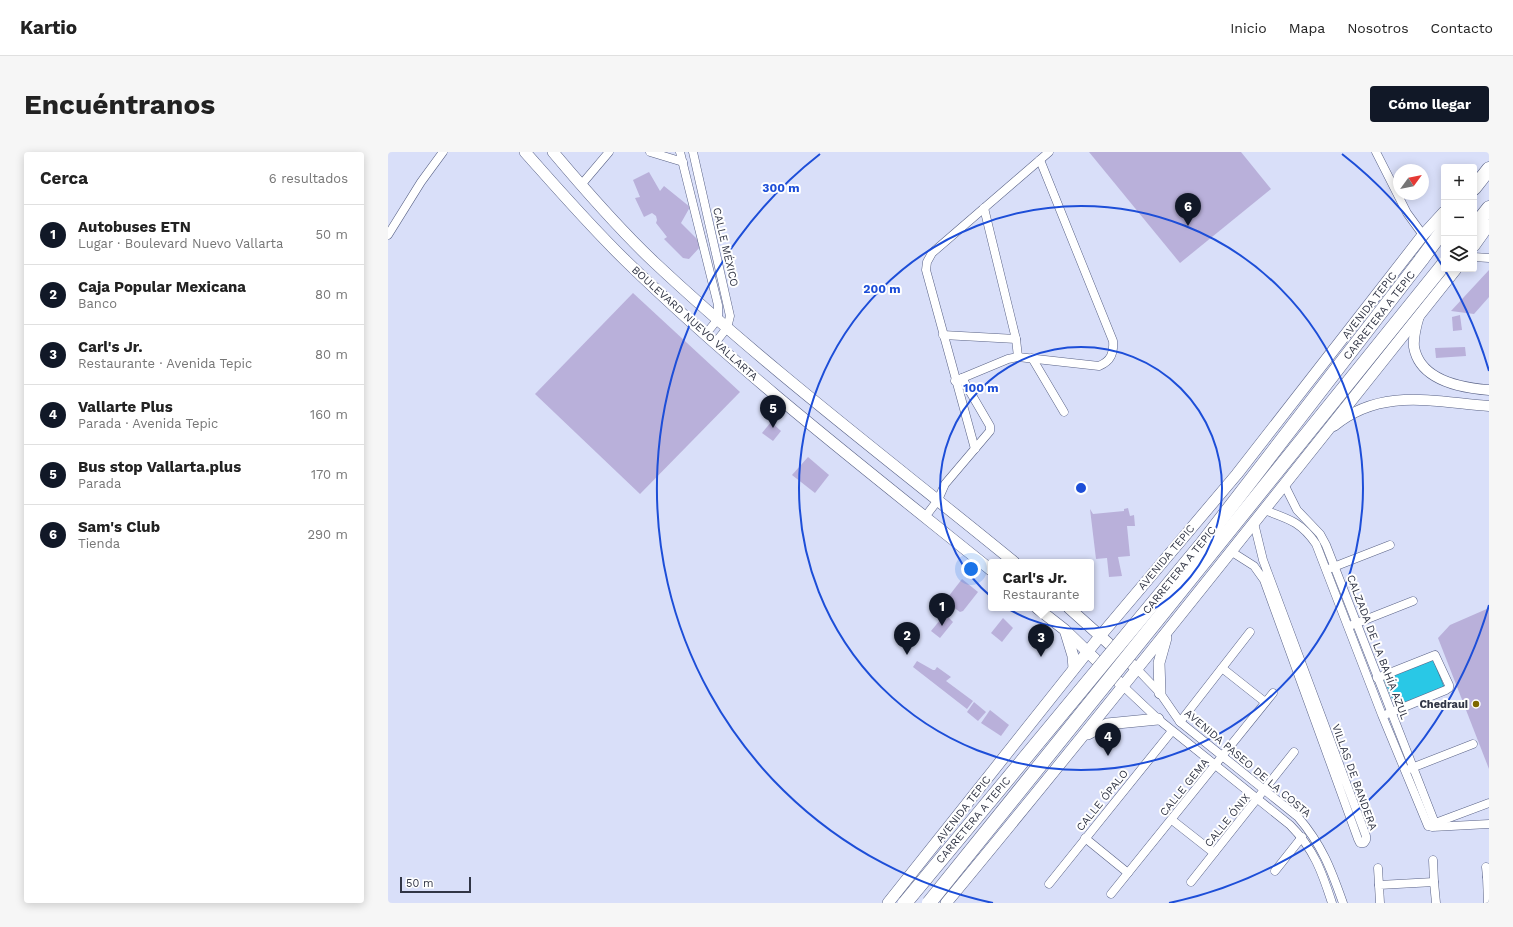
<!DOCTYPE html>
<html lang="es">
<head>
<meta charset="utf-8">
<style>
  body { margin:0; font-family:"Work Sans",sans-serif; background:#f6f6f6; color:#222 }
  .controls { position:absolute; right:12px; top:12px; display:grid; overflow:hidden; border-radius:4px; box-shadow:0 2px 10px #0003 }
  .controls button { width:36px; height:36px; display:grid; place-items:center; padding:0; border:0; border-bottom:1px solid #e0e0e0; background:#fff; color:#222; font:20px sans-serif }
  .compass { position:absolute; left:1005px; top:12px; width:36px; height:36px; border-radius:50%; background:#fff; box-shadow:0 2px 10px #0003; rotate:57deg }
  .scale { position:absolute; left:12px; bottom:10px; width:71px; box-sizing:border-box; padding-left:4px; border:2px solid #313545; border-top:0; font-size:11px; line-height:14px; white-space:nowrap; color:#313545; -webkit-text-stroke:3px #fff; paint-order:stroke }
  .you { position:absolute; left:583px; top:417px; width:14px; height:14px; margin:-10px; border:3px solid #fff; border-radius:50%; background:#1a73e8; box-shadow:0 0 0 6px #1a73e833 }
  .badge { display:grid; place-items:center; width:26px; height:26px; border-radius:50%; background:#111827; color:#fff; font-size:13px; font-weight:700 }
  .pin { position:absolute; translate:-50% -33px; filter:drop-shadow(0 1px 2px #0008) }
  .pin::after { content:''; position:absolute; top:21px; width:14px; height:12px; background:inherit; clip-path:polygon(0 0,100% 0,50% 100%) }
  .popup { position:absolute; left:600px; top:407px; width:106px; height:52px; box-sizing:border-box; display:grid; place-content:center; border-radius:4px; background:#fff; filter:drop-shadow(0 1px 3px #0005); font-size:13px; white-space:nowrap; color:#767676 }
  .popup b { font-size:15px; color:#222 }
  .popup::after { content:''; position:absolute; left:50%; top:100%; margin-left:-8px; border:8px solid transparent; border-top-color:#fff }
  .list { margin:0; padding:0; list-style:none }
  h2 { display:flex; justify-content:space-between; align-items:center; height:52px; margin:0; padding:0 16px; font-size:17px }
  h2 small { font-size:13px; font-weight:400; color:#767676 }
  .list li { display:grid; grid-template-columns:26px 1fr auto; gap:12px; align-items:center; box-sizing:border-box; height:60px; padding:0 16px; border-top:1px solid #e0e0e0 }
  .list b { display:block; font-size:15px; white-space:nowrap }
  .list p { margin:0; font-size:13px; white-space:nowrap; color:#767676 }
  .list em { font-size:13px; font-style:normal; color:#767676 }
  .icon { flex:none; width:22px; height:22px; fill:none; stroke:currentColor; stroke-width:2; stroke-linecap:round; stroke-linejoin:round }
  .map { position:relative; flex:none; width:1101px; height:751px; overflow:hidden; border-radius:4px }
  header { display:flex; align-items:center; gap:24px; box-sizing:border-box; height:56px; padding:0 20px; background:#fff; border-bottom:1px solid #e0e0e0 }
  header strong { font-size:19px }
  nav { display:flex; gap:22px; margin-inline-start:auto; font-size:14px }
  .intro { display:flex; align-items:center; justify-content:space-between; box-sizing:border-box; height:96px; padding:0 24px }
  h1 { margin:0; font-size:28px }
  .button { padding:10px 18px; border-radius:4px; background:#111827; color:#fff; font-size:14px; font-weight:700 }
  main { display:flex; gap:24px; padding:0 24px }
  aside { flex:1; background:#fff; border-radius:4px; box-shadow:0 2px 10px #0003 }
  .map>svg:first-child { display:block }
</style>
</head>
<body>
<header>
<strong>Kartio</strong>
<nav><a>Inicio</a><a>Mapa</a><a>Nosotros</a><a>Contacto</a></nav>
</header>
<div class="intro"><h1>Encuéntranos</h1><a class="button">Cómo llegar</a></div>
<main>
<aside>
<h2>Cerca<small>6 resultados</small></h2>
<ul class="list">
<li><span class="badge">1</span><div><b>Autobuses ETN</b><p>Lugar · Boulevard Nuevo Vallarta</p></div><em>50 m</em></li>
<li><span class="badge">2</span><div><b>Caja Popular Mexicana</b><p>Banco</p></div><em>80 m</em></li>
<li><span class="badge">3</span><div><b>Carl's Jr.</b><p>Restaurante · Avenida Tepic</p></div><em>80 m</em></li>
<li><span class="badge">4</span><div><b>Vallarte Plus</b><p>Parada · Avenida Tepic</p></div><em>160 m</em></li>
<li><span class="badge">5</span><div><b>Bus stop Vallarta.plus</b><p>Parada</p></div><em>170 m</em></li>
<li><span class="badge">6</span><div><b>Sam's Club</b><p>Tienda</p></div><em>290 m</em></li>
</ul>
</aside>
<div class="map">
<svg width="1101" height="751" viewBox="0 0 1101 751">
  <rect width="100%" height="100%" fill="#d9dff9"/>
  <!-- water -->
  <polygon fill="#29c8e6" stroke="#2b9cb6" points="1045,507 1056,535 1008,555 996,527"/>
  <!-- building -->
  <g fill="#b9b0da">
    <polygon points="701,0 853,0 883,37 792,111"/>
    <polygon points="261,20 272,39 276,34 302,55 293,71 310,88 312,95 301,107 295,106 276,87 279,85 268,71 269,68 268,64 264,61 256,65 247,46 252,45 245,28"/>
    <polygon points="1101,118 1101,145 1086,162 1063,159"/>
    <polygon points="245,141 352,240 252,342 147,242"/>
    <polygon points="1072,163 1074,178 1065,179 1064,165"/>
    <polygon points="1077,195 1078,204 1048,206 1047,196"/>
    <polygon points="383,270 393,279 385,289 374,281"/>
    <polygon points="420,305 441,323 427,341 404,323"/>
    <polygon points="740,356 742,364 746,363 747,374 739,374 742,404 730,405 734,424 721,425 719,406 708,407 702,357 705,362 736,359 736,357"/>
    <polygon points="574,427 590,440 575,459 572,460 557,449"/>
    <polygon points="1101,456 1101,617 1050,486 1062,473"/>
    <polygon points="557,462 565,470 552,486 543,479"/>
    <polygon points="615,466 625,476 614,490 603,481"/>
    <polygon points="529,509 545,518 547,518 549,515 563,525 558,529 585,549 579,557 525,515"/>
    <polygon points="586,550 598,560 590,569 579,560"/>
    <polygon points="602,558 621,573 613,584 593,571"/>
  </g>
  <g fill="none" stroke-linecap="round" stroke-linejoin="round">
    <defs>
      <g id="minor">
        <polyline points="262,0 295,10"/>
        <polyline points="292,0 330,153 330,167 317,183"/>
        <polyline points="305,0 342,164 339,176 327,191"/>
        <polyline points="988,0 1019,61 1035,83"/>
        <polyline points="193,33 221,0"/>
        <polyline points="596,56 628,187 630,205"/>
        <polyline points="0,83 33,30 55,0"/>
        <polyline points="1086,105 1101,106"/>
        <polyline points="555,183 628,187"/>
        <polyline points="644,206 676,260"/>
        <path d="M567 229 620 207 630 205 711 214C723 209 726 201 725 189L652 8"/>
        <polyline points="587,297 538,118 539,110 544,101 661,0"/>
        <polyline points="896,332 909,358 932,382 938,393 1048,674"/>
        <path d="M876 358C901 367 913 370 928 392L994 563 1040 674"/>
        <polyline points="537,365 550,348 557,332 602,279 602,274 574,226"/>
        <polyline points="844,400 866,414 876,428 970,687 972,691 976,691 978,688 978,684 875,408 866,371"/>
        <polyline points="943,416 1002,393"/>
        <polyline points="964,473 1025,449"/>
        <polyline points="834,516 877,550"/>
        <path d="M749 517 772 541 792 570 910 665C934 693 943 717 955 751"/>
        <polyline points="989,526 1047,503 1061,533 1061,536 1058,538 999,562"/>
        <path d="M735 534 770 567 902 673C926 697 934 720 944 751"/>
        <polyline points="792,570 862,480"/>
        <polyline points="1021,617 1085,592"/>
        <polyline points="784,668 826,701"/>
        <polyline points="1042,673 1101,651"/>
        <polyline points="1044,675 1101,672"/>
        <polyline points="697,686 740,721"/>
        <polyline points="1045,708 1046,730"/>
        <polyline points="1098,715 1099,725"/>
        <polyline points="990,716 991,733"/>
        <polyline points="887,719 914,685"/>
        <polyline points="803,730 906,600"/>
        <polyline points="661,732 784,579"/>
        <polyline points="723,742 885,541"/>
        <polyline points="992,751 991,733 1046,730 1048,751"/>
        <polyline points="1100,751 1099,725 1101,725"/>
      </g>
      <g id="tertiary">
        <path d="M1031 164C1028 174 1025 185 1026 195 1032 229 1074 236 1101 238"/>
        <path d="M946 274C993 235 1046 250 1101 254"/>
      </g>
      <g id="secondary">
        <path d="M137 0C170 37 202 74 238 109 352 220 479 318 603 418"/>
        <path d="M165 0C197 38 230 76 266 110 380 217 505 311 626 410"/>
        <polyline points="1086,94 1101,73"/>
        <polyline points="649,456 677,478 735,534"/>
        <polyline points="681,456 749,517"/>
        <polyline points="678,481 685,504 686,516"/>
        <polyline points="772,541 771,511 778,486"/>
        <polyline points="700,582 719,572 770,567"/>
        <polyline points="500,751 713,483 849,322 1035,83 1056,60"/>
        <path d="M558 751C731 542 899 329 1068 117"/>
      </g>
      <g id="trunk">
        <polyline points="1086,36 1101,17"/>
        <polyline points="1086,75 1101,56"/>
        <polyline points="1033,108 1056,77"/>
      </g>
    </defs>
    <!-- minor casing -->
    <use href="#minor" stroke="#596286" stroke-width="9"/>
    <!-- tertiary casing -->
    <use href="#tertiary" stroke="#596286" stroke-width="11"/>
    <!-- secondary casing -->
    <use href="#secondary" stroke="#596286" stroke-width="12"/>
    <!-- trunk casing -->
    <use href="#trunk" stroke="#596286" stroke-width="15"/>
    <!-- minor -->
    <use href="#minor" stroke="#fff" stroke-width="8"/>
    <!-- tertiary -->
    <use href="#tertiary" stroke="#fff" stroke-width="10"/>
    <!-- secondary -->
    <use href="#secondary" stroke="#fff" stroke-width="11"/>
    <!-- trunk -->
    <use href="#trunk" stroke="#fff" stroke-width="14"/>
    <defs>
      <g id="trunk-bridge">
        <polyline points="517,751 814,392 1033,108"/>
        <polyline points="541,751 1056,112"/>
      </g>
    </defs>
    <!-- trunk-bridge casing -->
    <use href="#trunk-bridge" stroke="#596286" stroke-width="15" stroke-linecap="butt"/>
    <!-- trunk-bridge -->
    <use href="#trunk-bridge" stroke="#fff" stroke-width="14"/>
  </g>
  <!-- distance rings -->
  <g fill="none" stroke="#1d4ed8" stroke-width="2">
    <circle cx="693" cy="336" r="141"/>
    <circle cx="693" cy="336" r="282"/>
    <path d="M1101 453A424 424 0 0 1 781 751M605 751A424 424 0 0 1 432 2M954 2A424 424 0 0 1 1101 219"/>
  </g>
  <!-- markers -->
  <circle fill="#7e6800" stroke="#fff" stroke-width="1.5" cx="1088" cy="552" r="4"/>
  <g text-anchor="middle" stroke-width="4" stroke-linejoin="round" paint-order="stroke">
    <!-- street labels -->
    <g font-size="11" fill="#313545" stroke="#fff">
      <text transform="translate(338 95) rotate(77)" y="4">CALLE MÉXICO</text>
      <text transform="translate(981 153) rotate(-52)" y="4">AVENIDA TEPIC</text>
      <text transform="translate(991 163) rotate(-52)" y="4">CARRETERA A TEPIC</text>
      <text transform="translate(307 171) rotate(42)" y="4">BOULEVARD NUEVO VALLARTA</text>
      <text transform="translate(778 405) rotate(-50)" y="4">AVENIDA TEPIC</text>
      <text transform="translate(791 418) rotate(-51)" y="4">CARRETERA A TEPIC</text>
      <text transform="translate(990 495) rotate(69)" y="4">CALZADA DE LA BAHÍA AZUL</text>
      <text transform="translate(860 611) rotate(40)" y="4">AVENIDA PASEO DE LA COSTA</text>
      <text transform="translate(967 625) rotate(70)" y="4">VILLAS DE BANDERA</text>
      <text transform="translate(796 635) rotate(-51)" y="4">CALLE GEMA</text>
      <text transform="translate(714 648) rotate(-51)" y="4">CALLE ÓPALO</text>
      <text transform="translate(575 657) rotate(-52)" y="4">AVENIDA TEPIC</text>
      <text transform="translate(585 668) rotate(-50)" y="4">CARRETERA A TEPIC</text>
      <text transform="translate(839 668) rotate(-51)" y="4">CALLE ÓNIX</text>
    </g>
    <!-- poi labels -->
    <g font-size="11" font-weight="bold" fill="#313545" stroke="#fff" text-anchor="end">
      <text x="1080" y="556">Chedraui</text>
    </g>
  </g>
  <circle cx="693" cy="336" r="6" fill="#1d4ed8" stroke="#fff" stroke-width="2"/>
  <g font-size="12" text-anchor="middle" font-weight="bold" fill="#1d4ed8" stroke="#fff" stroke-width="4" stroke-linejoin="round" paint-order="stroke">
    <text x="393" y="40">300 m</text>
    <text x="494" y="141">200 m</text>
    <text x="593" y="240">100 m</text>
  </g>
</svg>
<div class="controls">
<button>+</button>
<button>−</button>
<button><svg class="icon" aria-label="layers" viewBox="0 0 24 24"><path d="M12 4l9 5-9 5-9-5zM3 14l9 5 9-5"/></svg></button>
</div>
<svg class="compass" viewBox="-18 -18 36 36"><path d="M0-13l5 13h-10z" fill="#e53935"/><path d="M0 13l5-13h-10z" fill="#767676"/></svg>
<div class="scale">50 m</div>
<div class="you"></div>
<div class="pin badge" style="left:554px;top:474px">1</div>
<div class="pin badge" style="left:519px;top:503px">2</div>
<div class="pin badge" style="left:653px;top:505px">3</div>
<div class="popup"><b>Carl's Jr.</b>Restaurante</div>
<div class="pin badge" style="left:720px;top:604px">4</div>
<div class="pin badge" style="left:385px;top:276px">5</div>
<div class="pin badge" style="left:800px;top:74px">6</div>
</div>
</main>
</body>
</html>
